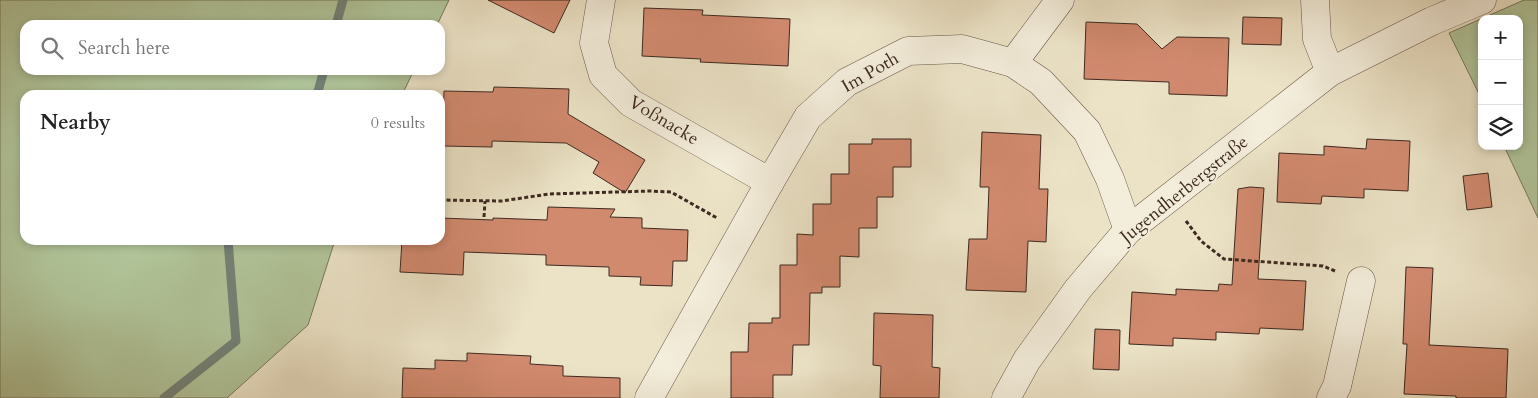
<!DOCTYPE html>
<html lang="en">
<head>
<meta charset="utf-8">
<style>
  body { margin:0; font-family:Cardo,serif; background:#f2f2f2; color:#222 }
  .controls { position:absolute; right:15px; top:15px; display:grid; overflow:hidden; border-radius:10px; box-shadow:0 2px 8px #0003 }
  .controls button { width:45px; height:45px; display:grid; place-items:center; padding:0; border:0; border-bottom:1px solid #e0e0e0; background:#fff; color:#222; font:25px sans-serif }
  .list { margin:0; padding:0; list-style:none }
  h2 { display:flex; justify-content:space-between; align-items:center; height:65px; margin:0; padding:0 20px; font-size:21px }
  h2 small { font-size:16px; font-weight:400; color:#767676 }
  .icon { flex:none; width:28px; height:28px; fill:none; stroke:currentColor; stroke-width:2; stroke-linecap:round; stroke-linejoin:round }
  .map { position:relative; flex:none; width:1538px; height:398px; overflow:hidden }
  .search { position:absolute; background:#fff; box-shadow:0 2px 8px #0003; left:20px; top:20px; width:425px; height:55px; display:flex; align-items:center; gap:12px; box-sizing:border-box; padding:0 18px; border-radius:15px; color:#767676; font-size:19px }
  .panel { position:absolute; background:#fff; box-shadow:0 2px 8px #0003; left:20px; top:90px; width:425px; height:155px; border-radius:15px }
  .map>svg:first-child { display:block }
</style>
</head>
<body>
<div class="map">
<svg width="1538" height="398" viewBox="0 0 1538 398">
  <rect width="100%" height="100%" fill="#ece3c7"/>
  <filter id="stains"><feTurbulence type="fractalNoise" baseFrequency=".004" numOctaves="4"/><feColorMatrix values="0 0 0 0 .2 0 0 0 0 .09 0 0 0 0 .02 0 0 0 .5 -.17"/></filter>
  <radialGradient id="worn" r=".72"><stop offset=".6" stop-color="#630" stop-opacity="0"/><stop offset="1" stop-color="#630" stop-opacity=".3"/></radialGradient>
  <!-- green -->
  <g fill="#b1c59a" stroke="#77775d">
    <polygon points="0,0 449,0 437,25 25,25 25,70 414,70 402,95 25,95 25,240 335,240 308,325 227,398 0,398"/>
    <polygon points="1524,0 1538,0 1538,218 1504,146 1519,146 1519,19 1482,19 1482,100 1449,33"/>
  </g>
  <g fill="none" stroke-linecap="round" stroke-linejoin="round">
    <!-- stream -->
    <g stroke="#748278" stroke-width="9">
      <polyline points="336,25 343,0"/>
      <polyline points="317,95 324,70"/>
      <polyline points="164,398 236,341 228,240"/>
    </g>
  </g>
  <!-- building -->
  <g fill="#d28a6f" stroke="#3d2920">
    <polygon points="488,0 570,0 554,33"/>
    <polygon points="644,8 703,10 702,15 790,19 788,66 700,62 701,59 642,56"/>
    <polygon points="1243,17 1282,18 1281,45 1242,44"/>
    <polygon points="1086,22 1137,24 1162,49 1177,37 1229,38 1227,96 1169,94 1169,82 1084,79"/>
    <polygon points="494,87 569,89 568,114 645,160 625,193 593,173 599,162 566,143 492,141 492,147 442,146 444,91 493,92"/>
    <polygon points="982,132 1041,135 1039,189 1048,189 1046,242 1028,241 1026,292 966,290 969,239 987,239 989,187 980,187"/>
    <polygon points="872,139 911,139 911,167 893,167 893,197 877,197 877,228 859,228 859,257 840,256 840,287 822,287 822,293 810,293 809,345 793,345 792,375 773,375 773,398 731,398 731,352 748,352 749,323 772,323 772,318 780,318 780,265 797,265 797,234 813,235 813,204 831,204 831,174 849,174 849,144 872,144"/>
    <polygon points="1367,139 1410,141 1408,191 1364,189 1364,198 1322,196 1321,204 1277,202 1279,153 1324,155 1324,146 1366,149"/>
    <polygon points="1488,173 1492,207 1467,210 1463,176"/>
    <polygon points="1250,187 1264,188 1258,279 1306,281 1303,330 1260,328 1259,334 1216,332 1216,340 1173,338 1173,346 1129,344 1132,292 1176,295 1176,289 1218,291 1219,284 1232,285 1238,189"/>
    <polygon points="548,207 615,209 610,217 642,218 642,228 688,230 687,261 673,261 672,286 640,285 641,277 609,276 609,267 546,265 546,255 464,252 463,275 400,272 402,240 440,240 440,218 493,220 493,218 547,220"/>
    <polygon points="1406,267 1433,268 1429,345 1508,349 1506,398 1456,398 1456,396 1404,394 1407,344 1403,344"/>
    <polygon points="874,313 933,315 932,367 940,368 939,398 880,398 881,366 873,365"/>
    <polygon points="1095,329 1120,330 1119,370 1093,369"/>
    <polygon points="467,353 531,356 530,364 563,366 563,376 620,378 620,398 402,398 403,368 435,369 435,360 467,361"/>
  </g>
  <g fill="none" stroke-linecap="round" stroke-linejoin="round">
    <defs>
      <g id="street">
        <polyline points="601,0 594,43 603,75 631,103 770,182"/>
        <polyline points="1315,0 1317,39 1330,72"/>
        <polyline points="1013,63 1060,0"/>
        <polyline points="649,398 770,182 808,117 847,82 908,51 962,49 1013,63 1041,82 1087,131 1110,179 1128,230"/>
        <polyline points="1006,398 1027,360 1078,289 1128,230 1330,72 1432,21 1482,0"/>
        <polyline points="1331,398 1337,386 1361,281"/>
      </g>
    </defs>
    <!-- street casing -->
    <use href="#street" stroke="#69584a" stroke-width="29"/>
    <!-- path -->
    <g stroke="#3d2920" stroke-width="3" stroke-dasharray="4 2.5" stroke-linecap="butt">
      <polyline points="440,200 502,201 549,194 650,191 671,192 717,218"/>
      <polyline points="484,217 485,201"/>
      <polyline points="1186,221 1201,241 1224,259 1323,266 1335,271"/>
    </g>
    <!-- street -->
    <use href="#street" stroke="#f3eddb" stroke-width="28"/>
  </g>
  <g text-anchor="middle" stroke-width="4" stroke-linejoin="round" paint-order="stroke">
    <!-- street labels -->
    <g font-size="18" fill="#3d2920" stroke="#f3eddb">
      <text transform="translate(870 72) rotate(-30)" y="6">Im Poth</text>
      <text transform="translate(664 120) rotate(31)" y="6">Voßnacke</text>
      <text transform="translate(1184 189) rotate(-39)" y="6">Jugendherbergstraße</text>
    </g>
  </g>
  <rect width="100%" height="100%" filter="url(#stains)"/>
  <rect width="100%" height="100%" fill="url(#worn)"/>
</svg>
<div class="controls">
<button>+</button>
<button>−</button>
<button><svg class="icon" aria-label="layers" viewBox="0 0 24 24"><path d="M12 4l9 5-9 5-9-5zM3 14l9 5 9-5"/></svg></button>
</div>
<div class="search"><svg class="icon" aria-label="search" viewBox="0 0 24 24"><circle cx="10" cy="10" r="6"/><path d="M15 15l6 6"/></svg>Search here</div>
<section class="panel">
<h2>Nearby<small>0 results</small></h2>
<ul class="list">
</ul>
</section>
</div>
</body>
</html>
